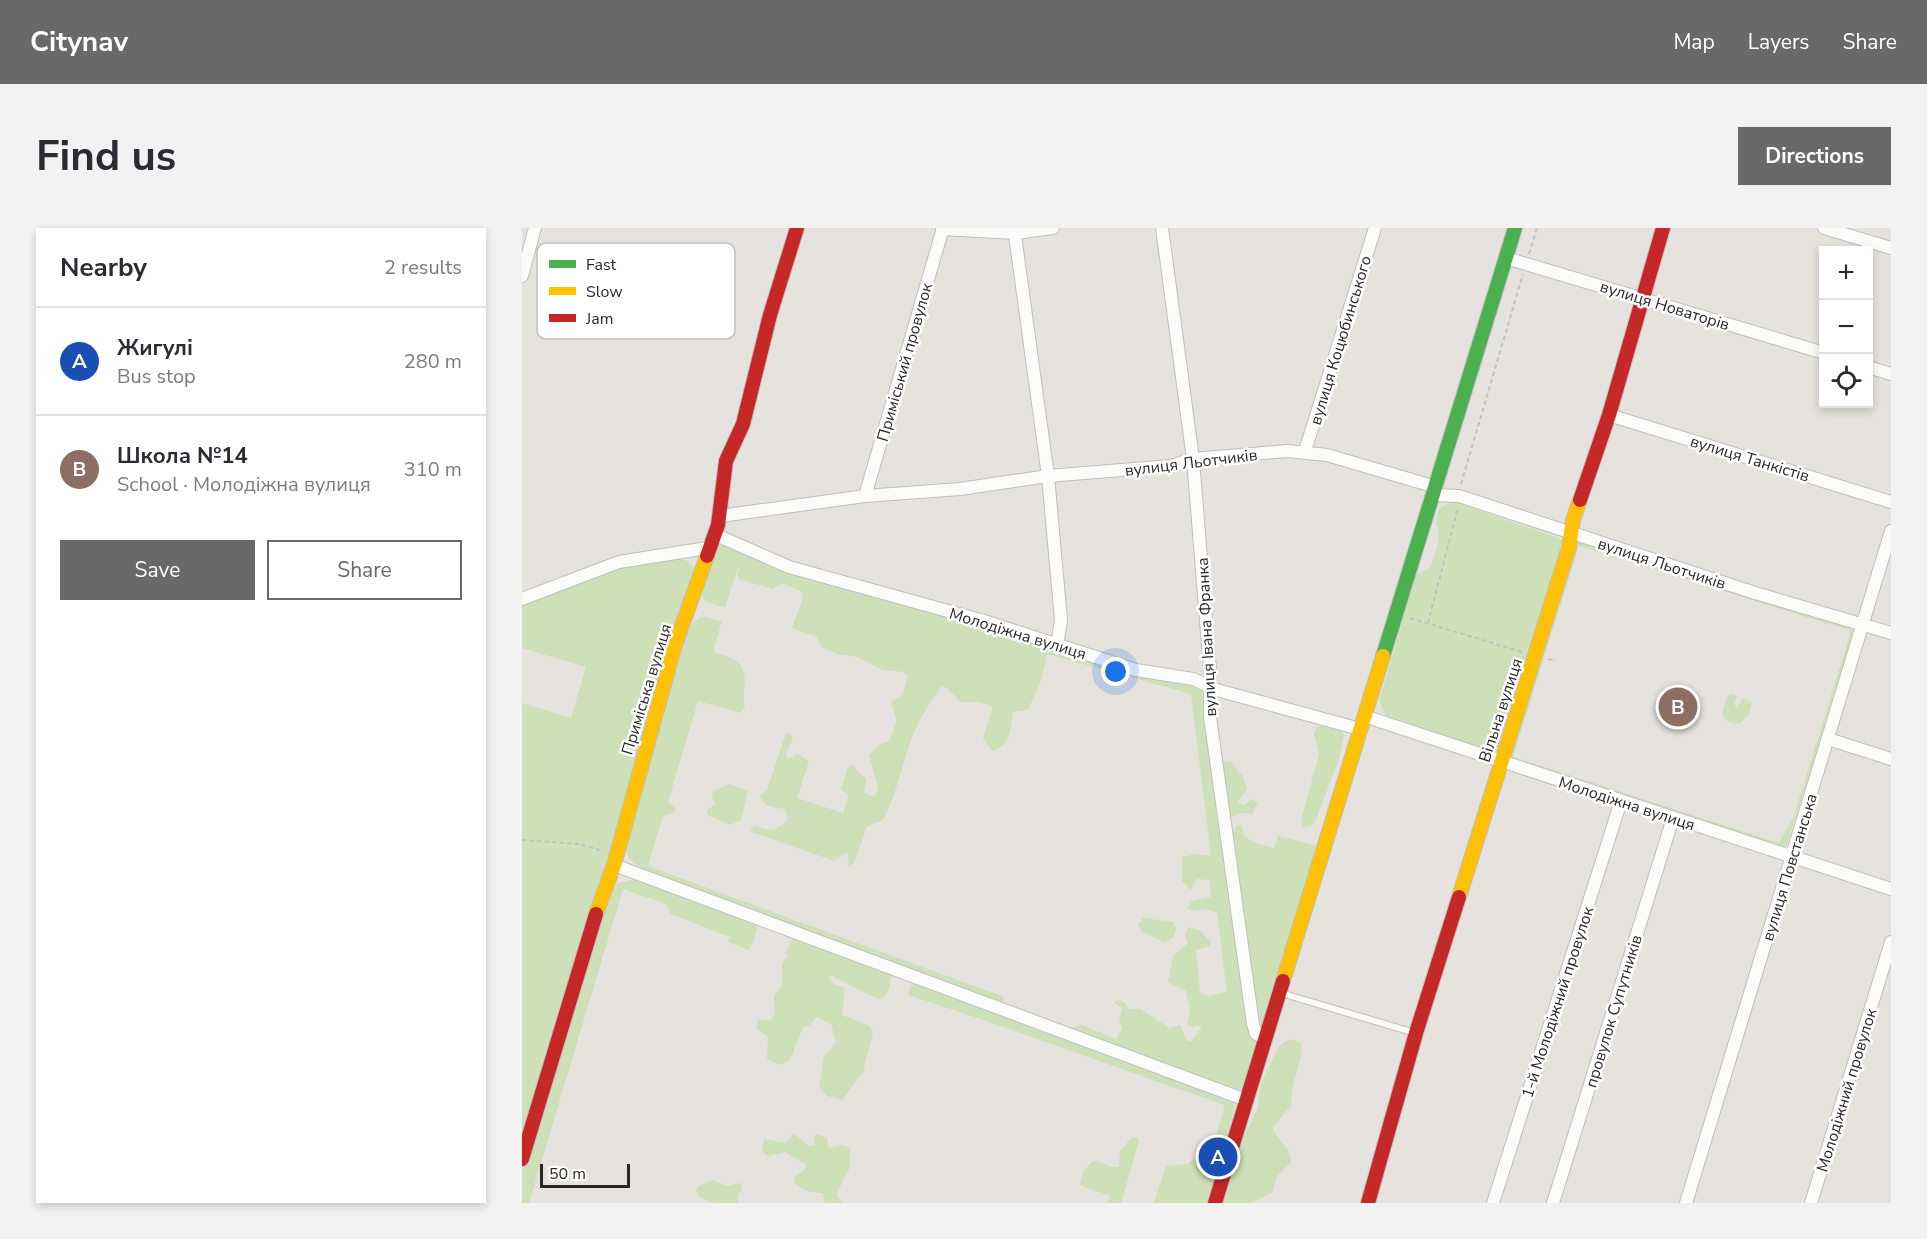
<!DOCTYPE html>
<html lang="en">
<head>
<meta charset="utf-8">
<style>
  body { margin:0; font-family:"Nunito Sans",sans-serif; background:#f2f2f3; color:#2b2b33 }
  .controls { position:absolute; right:18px; top:18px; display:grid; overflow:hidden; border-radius:0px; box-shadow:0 3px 9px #0003 }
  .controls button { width:54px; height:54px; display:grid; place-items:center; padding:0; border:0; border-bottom:2px solid #e1e1e2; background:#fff; color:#2b2b33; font:30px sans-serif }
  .scale { position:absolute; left:18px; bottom:15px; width:90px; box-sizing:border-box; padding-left:6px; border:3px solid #282828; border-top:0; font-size:16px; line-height:21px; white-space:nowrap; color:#282828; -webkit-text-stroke:4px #fff; paint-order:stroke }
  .you { position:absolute; left:594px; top:444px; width:21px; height:21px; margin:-15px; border:4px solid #fff; border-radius:50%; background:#1a73e8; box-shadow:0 0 0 9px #1a73e833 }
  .badge { display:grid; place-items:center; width:39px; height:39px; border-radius:50%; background:#6a6968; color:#fff; font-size:20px; font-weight:700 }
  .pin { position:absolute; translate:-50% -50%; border:3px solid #fff; box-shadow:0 2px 6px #0006 }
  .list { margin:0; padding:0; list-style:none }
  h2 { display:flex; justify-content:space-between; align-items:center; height:78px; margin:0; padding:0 24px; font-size:26px }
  h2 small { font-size:20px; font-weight:400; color:#7c7c81 }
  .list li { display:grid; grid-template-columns:39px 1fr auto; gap:18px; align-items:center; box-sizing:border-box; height:108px; padding:0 24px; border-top:2px solid #e1e1e2 }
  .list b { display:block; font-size:22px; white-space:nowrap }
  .list p { margin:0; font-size:20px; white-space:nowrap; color:#7c7c81 }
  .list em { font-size:20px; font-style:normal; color:#7c7c81 }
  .actions { display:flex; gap:12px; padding:18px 24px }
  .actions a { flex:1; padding:14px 0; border:2px solid #6a6968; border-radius:0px; text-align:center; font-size:21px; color:#6a6968 }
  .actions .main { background:#6a6968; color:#fff }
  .icon { flex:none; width:33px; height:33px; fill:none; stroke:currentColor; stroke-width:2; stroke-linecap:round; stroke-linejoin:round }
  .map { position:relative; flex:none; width:1369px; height:975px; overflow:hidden; border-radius:0px }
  header { display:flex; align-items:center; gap:36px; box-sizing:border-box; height:84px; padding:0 30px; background:#6a6968; color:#fff }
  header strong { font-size:28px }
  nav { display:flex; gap:33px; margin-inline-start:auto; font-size:21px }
  .intro { display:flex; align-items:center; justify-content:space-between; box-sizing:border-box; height:144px; padding:0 36px }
  h1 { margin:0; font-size:42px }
  .button { padding:15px 27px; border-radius:0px; background:#6a6968; color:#fff; font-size:21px; font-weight:700 }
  main { display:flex; gap:36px; padding:0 36px }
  aside { flex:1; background:#fff; border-radius:0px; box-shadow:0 3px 9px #0003 }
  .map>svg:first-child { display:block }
</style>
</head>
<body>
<header>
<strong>Citynav</strong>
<nav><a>Map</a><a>Layers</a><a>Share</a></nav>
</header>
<div class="intro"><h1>Find us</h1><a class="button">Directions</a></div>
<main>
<aside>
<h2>Nearby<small>2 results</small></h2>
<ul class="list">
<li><span class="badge" style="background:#1a4fb4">A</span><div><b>Жигулі</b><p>Bus stop</p></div><em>280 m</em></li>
<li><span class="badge" style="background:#8d6e63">B</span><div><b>Школа №14</b><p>School · Молодіжна вулиця</p></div><em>310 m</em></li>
</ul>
<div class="actions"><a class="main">Save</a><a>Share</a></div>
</aside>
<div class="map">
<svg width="1369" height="975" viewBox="0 0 1369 975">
  <rect width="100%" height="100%" fill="#e6e2de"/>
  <!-- green -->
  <g fill="#cee0b8" fill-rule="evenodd">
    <path d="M933 274 1042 312 974 525 864 487 857 473 894 348C897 345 904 342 907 340 911 335 917 313 917 307 914 290 910 278 933 274Z"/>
    <path d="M199 314 638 449 683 460 736 813 722 858 716 862 709 861 548 800 560 797 594 811 600 801 597 791 600 781 592 774 596 772 602 774 607 781H619C628 789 637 792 647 800L658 797 665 813H670L680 798 670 799 665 796 668 781 664 763 646 754 651 728 666 715 663 707 667 699 677 702 689 714 688 718 674 722 678 764 686 768 705 764 695 685 685 681 668 683 665 680 670 673 689 669 688 652 674 651 669 662 660 653V629L674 626 689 628 669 466 525 426 520 450 506 482 491 484C488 500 490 518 470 523L461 510 471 478 457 474H439L425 460 419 458C409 473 398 490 391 507 380 536 375 565 361 592L345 598 333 633 327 639 326 624 312 633 230 604 228 601 233 597C245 605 259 602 266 590L263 581C253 580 240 579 238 567L245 562 264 505H268L271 511 264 525 266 531 276 526 287 533 275 570 321 585 327 567 319 561 326 540 330 537 344 551 342 564 348 568 354 567 356 559 347 527 357 517 367 513 375 493 369 474 381 467 386 448 382 444 361 442 335 429 315 426 299 419 295 409 270 400 281 370 279 363 261 355 250 361 217 351 215 347 218 340 216 339 203 380 183 373 178 364 191 320Z"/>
    <path d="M1055 314 1333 401 1265 617 1261 620 987 531ZM1057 318 1329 403 1271 590 1257 615 991 529Z"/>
    <polygon points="159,329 173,339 0,920 0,475 49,490 64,439 0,420 0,371 80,336"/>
    <path d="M183 389 200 393 191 423C198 427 208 428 214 433 230 445 218 464 223 479L218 485 176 473 146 574 153 580V584L141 588 126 638 482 769 480 775 132 646 114 637 106 629 103 621 109 580 166 400 177 390Z"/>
    <path d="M1208 466 1215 468 1212 476 1215 480 1221 470 1230 474 1227 486 1218 496C1196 496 1198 481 1208 466Z"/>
    <polygon points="805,497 818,502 822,507 817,531 793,594 790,598 781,600 779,593 797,526 792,506 795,499"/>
    <polygon points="702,533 709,534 721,549 725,561 716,573 717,576 723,577 729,571 736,574 731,586 719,585 710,589 706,586 699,537"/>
    <polygon points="208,556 226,563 219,592 208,597 185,587 185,582 193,576 190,569 191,563"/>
    <polygon points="718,597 723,609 736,616 752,620 756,608 797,618 742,800 736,800 710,606 714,598"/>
    <polygon points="115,651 233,695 235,703 227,722 206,714 208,709 149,686 144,676 101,661 7,975 0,975 0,941 90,663 96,655"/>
    <polygon points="621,690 651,694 654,701 651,710 641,714 620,703 616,697"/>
    <path d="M274 710 370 746 367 761 360 772C342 766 327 756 310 748L307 750 312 756 323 760 320 787 348 798 351 804 341 844 320 872 305 868 297 859 302 829 314 814 309 796 294 789 288 797 281 799 268 832 260 837 245 831 246 809 234 801 236 792H249L253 785 252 769 260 756V737L267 726 263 725 271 711Z"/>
    <path d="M394 754 539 810 714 873 687 975H632L644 938 665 936 676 927H688L703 877C597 841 492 801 386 767L389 758Z"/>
    <path d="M768 811 778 814C784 831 766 856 770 876L751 900C756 915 769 917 769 934L755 948 750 965 729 975H702L721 911 736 880 739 856 757 818Z"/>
    <path d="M271 905 287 918 293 917 292 908 295 906 305 910 307 920 320 917 328 920V939L315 965V969L321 975H303L301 965C289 964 282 964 272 954L273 949 283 941V936L263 924 246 928 240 923 242 911 264 915Z"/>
    <path d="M610 909H615L617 913 599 975H586L587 967 561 959 558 956 561 943 571 933C581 932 586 941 597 939L598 923Z"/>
    <polygon points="192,952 204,958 219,955 220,961 216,967 216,975 192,975 177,969 174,963 176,958"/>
  </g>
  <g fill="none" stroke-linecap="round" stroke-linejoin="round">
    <defs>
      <polyline id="lane" points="759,765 893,805"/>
      <g id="street">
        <polyline points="492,0 526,248 539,392 535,418"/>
        <polyline points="640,0 671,231 688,442 688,489 731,796 734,806 744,810"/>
        <polyline points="1302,0 1369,20"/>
        <polyline points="420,1 493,5 531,0"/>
        <polyline points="984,30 1302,125"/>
        <polyline points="0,48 13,0"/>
        <polyline points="1346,139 1369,146"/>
        <polyline points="1087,187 1369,274"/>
        <polyline points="783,223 853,0"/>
        <polyline points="912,267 937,268 1233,365 1369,405"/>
        <polyline points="343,268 421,0"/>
        <polyline points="198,288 343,268 438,261 526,248 649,238 671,231 765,223 805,227 914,259"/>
        <polyline points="192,306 267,339 462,393 614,442 671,451 695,462 838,501"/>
        <polyline points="0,371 97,334 185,320"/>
        <polyline points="842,488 1369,661"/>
        <polyline points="1306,511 1369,531"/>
        <polyline points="92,637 724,872"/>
        <polyline points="971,975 1099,573"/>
        <polyline points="1031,975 1151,590"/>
        <polyline points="1164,975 1369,303"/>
        <polyline points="1289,975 1369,714"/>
      </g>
      <polyline id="fast" points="861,428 993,0"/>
      <g id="slow">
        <polyline points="937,669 1047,319 1051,292 1058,272"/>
        <polyline points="74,686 92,637 153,417 185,328"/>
        <polyline points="761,753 861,428"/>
      </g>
      <g id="jam">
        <polyline points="1058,272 1087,187 1141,0"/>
        <polyline points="185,328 196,297 204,233 221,196 248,87 275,0"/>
        <polyline points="0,931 74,686"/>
        <polyline points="693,975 761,753"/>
        <polyline points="846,975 894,805 937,669"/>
      </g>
    </defs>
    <!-- lane casing -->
    <use href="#lane" stroke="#c0bfbf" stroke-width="8"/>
    <!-- street casing -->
    <use href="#street" stroke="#c0bfbf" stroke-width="14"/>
    <!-- fast casing -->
    <use href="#fast" stroke="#c0bfbf" stroke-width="16"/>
    <!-- slow casing -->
    <use href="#slow" stroke="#c0bfbf" stroke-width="16"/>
    <!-- jam casing -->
    <use href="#jam" stroke="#c0bfbf" stroke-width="16"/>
    <!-- path -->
    <g stroke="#c3c2c2" stroke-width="2" stroke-dasharray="4.5 3" stroke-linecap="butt">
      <polyline points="1007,26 1015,0"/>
      <polyline points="939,256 1001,46"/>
      <polyline points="888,390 1000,424"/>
      <polyline points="906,395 936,279"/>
      <polyline points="1026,431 1034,433"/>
      <polyline points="0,612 58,616 81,623"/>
    </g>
    <!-- lane -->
    <use href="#lane" stroke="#fbfbfa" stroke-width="6"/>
    <!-- street -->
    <use href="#street" stroke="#fbfbfa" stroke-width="12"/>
    <!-- fast -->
    <use href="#fast" stroke="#4caf50" stroke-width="14"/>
    <!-- slow -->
    <use href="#slow" stroke="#ffc107" stroke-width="14"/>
    <!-- jam -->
    <use href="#jam" stroke="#c62828" stroke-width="14"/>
  </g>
  <g text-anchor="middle" stroke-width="5" stroke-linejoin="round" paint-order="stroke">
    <!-- street labels -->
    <g font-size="16" fill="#282828" stroke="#fff">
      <text transform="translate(1143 77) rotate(17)" y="6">вулиця Новаторів</text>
      <text transform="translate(818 112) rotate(-73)" y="6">вулиця Коцюбинського</text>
      <text transform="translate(382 134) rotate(-74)" y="6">Приміський провулок</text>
      <text transform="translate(1228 230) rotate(17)" y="6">вулиця Танкістів</text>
      <text transform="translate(669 234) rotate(-7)" y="6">вулиця Льотчиків</text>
      <text transform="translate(1140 335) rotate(18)" y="6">вулиця Льотчиків</text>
      <text transform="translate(496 405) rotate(17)" y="6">Молодіжна вулиця</text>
      <text transform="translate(684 409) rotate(-93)" y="6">вулиця Івана Франка</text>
      <text transform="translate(124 461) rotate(-73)" y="6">Приміська вулиця</text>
      <text transform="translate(978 482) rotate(-72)" y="6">Вільна вулиця</text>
      <text transform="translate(1105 575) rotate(18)" y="6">Молодіжна вулиця</text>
      <text transform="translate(1267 639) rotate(-73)" y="6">вулиця Повстанська</text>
      <text transform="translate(1035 774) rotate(-72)" y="6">1-й Молодіжний провулок</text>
      <text transform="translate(1091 783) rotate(-73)" y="6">провулок Супутників</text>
      <text transform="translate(1324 862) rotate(-73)" y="6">Молодіжний провулок</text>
    </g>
  </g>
  <!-- legend -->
  <rect x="15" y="15" width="198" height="96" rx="9" fill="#fff" stroke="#bebebe" stroke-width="1.5"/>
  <rect x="27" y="32" width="27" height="8" fill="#4caf50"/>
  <rect x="27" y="59" width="27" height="8" fill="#ffc107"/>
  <rect x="27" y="86" width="27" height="8" fill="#c62828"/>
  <g font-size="16" fill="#282828">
    <text x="64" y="42">Fast</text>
    <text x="64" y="69">Slow</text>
    <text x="64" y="96">Jam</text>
  </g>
</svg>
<div class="controls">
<button>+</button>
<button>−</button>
<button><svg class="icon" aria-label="locate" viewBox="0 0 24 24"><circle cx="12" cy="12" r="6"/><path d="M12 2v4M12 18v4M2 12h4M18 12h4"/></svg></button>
</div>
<div class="scale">50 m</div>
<div class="you"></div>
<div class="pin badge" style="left:696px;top:929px;background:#1a4fb4">A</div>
<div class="pin badge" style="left:1156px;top:479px;background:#8d6e63">B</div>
</div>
</main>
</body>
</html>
